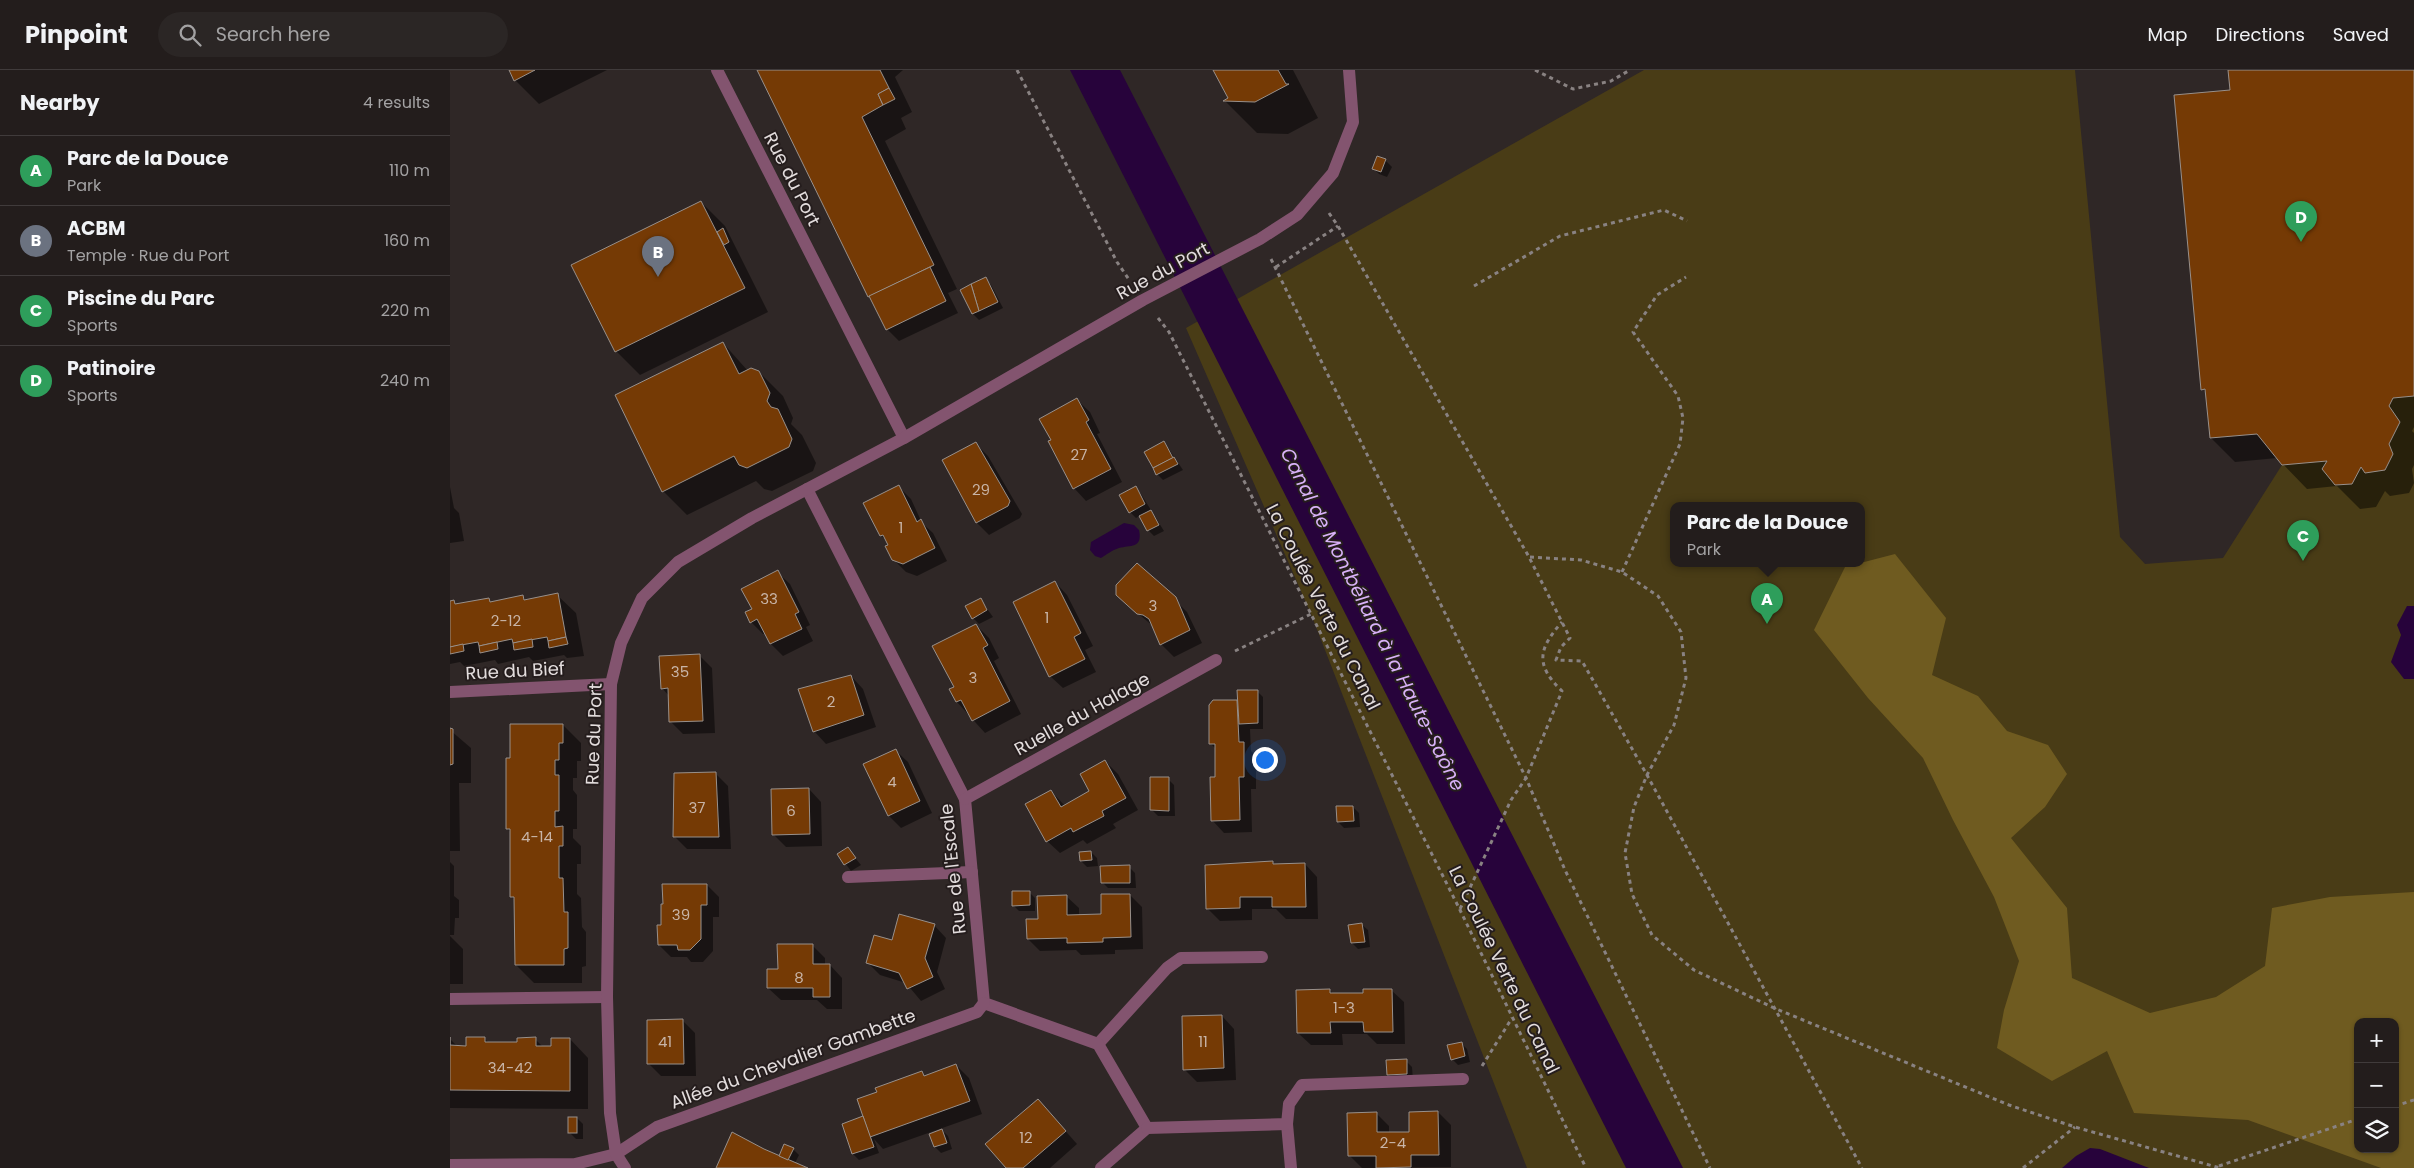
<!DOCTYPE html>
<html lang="en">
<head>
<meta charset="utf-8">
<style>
  body { margin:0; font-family:Poppins,sans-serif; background:#2b2625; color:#f1f3f6 }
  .controls { position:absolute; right:15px; bottom:15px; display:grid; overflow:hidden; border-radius:10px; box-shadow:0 1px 4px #0004 }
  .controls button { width:45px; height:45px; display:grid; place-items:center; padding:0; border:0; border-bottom:1px solid #403b3b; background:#231d1c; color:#f1f3f6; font:25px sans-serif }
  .you { position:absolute; left:814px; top:689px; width:18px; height:18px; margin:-12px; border:4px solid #fff; border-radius:50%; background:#1a73e8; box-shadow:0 0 0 8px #1a73e833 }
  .badge { display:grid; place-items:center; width:32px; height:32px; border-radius:50%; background:#53cdcb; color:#fff; font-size:16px; font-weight:700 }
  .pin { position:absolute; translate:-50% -41px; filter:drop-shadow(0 1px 2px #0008) }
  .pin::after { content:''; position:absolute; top:26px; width:18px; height:15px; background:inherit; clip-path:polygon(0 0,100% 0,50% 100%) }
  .popup { position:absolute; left:1220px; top:432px; width:195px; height:65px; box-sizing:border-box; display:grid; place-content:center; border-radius:10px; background:#231d1c; filter:drop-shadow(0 1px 4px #0005); font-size:16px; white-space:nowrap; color:#a3a2a3 }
  .popup b { font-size:19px; color:#f1f3f6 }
  .popup::after { content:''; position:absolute; left:50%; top:100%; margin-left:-10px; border:10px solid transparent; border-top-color:#231d1c }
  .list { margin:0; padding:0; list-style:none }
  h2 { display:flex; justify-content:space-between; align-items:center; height:65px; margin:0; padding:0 20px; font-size:21px }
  h2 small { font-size:16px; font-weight:400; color:#a3a2a3 }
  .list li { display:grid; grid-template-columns:32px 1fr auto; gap:15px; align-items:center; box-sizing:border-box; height:70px; padding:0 20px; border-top:1px solid #403b3b }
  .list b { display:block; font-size:19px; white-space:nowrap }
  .list p { margin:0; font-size:16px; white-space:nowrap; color:#a3a2a3 }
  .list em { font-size:16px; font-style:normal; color:#a3a2a3 }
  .icon { flex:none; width:28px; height:28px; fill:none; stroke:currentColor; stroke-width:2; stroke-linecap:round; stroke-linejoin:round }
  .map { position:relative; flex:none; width:1964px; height:1098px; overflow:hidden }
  header { display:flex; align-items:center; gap:30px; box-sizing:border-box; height:70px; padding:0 25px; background:#231d1c; border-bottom:1px solid #403b3b }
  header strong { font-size:24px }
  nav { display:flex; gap:28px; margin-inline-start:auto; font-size:18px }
  .search { width:350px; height:45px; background:#2b2625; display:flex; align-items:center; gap:12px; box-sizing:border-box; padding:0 18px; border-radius:28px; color:#a3a2a3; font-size:19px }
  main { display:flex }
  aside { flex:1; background:#231d1c }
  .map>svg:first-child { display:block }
</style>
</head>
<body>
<header>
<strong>Pinpoint</strong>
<div class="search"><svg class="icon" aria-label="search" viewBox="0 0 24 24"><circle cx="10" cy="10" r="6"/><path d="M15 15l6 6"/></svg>Search here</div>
<nav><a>Map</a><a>Directions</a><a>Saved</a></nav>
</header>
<main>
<aside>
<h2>Nearby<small>4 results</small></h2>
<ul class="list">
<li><span class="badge" style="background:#2e9e5b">A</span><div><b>Parc de la Douce</b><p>Park</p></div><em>110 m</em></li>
<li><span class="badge" style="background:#6b7280">B</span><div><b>ACBM</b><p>Temple · Rue du Port</p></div><em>160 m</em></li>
<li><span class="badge" style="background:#2e9e5b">C</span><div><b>Piscine du Parc</b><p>Sports</p></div><em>220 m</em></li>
<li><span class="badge" style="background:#2e9e5b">D</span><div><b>Patinoire</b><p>Sports</p></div><em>240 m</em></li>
</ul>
</aside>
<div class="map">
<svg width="1964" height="1098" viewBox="0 0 1964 1098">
  <rect width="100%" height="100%" fill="#2f2726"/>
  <!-- green -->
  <path fill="#493c16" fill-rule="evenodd" d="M1194 0H1625L1670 467 1695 494 1773 488 1832 395 1877 391 1872 399 1885 415 1902 414 1911 397 1915 403 1935 400 1943 384 1939 374 1950 352 1939 336 1943 328 1964 326V1098H1077L861 544 736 258ZM1223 435H1411V493H1223ZM1908 952H1945V1079H1908Z"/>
  <!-- forest -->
  <path fill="#6f5b20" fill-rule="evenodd" d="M1445 484 1496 548 1482 605 1528 626 1557 661 1598 675 1617 704 1595 737 1561 768 1617 838 1622 908 1700 943 1766 927 1815 896 1822 838 1880 827 1964 822V1098H1931L1798 1050 1684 1043 1657 981 1602 1011 1547 978 1554 940 1569 891 1544 827 1503 750 1473 688 1418 628 1364 560 1395 497ZM1908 952H1945V1079H1908Z"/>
  <!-- water -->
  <g fill="#27033b">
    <polygon points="620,0 670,0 1233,1098 1176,1098"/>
    <path d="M674 453 684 455 689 460C693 479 680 475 669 478 662 480 656 485 651 488L645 486 640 480 641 472Z"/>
    <polygon points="1957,536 1964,536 1964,609 1954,609 1941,592 1951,565 1947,555"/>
    <polygon points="1640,1078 1650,1079 1699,1098 1612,1098 1626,1086"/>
  </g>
  <!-- shadow -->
  <g fill="#0007">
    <polygon points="60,0 157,0 89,34 65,10"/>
    <polygon points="308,0 453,0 445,7 462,42 451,48 456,59 435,71 507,219 498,223 508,243 449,271 437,259"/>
    <polygon points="764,0 843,0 868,48 838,64 807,63 775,31 779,28"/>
    <polygon points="1779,0 1964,0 1964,357 1962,361 1964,363 1964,395 1962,399 1964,413 1959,423 1940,426 1935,421 1926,437 1910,439 1887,416 1857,419 1827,388 1785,392 1761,368 1757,324 1753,319 1781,21"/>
    <polygon points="927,88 936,91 942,97 937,107 929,104 923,98"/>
    <polygon points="251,132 275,156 318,242 190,305 166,281"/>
    <polygon points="535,209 541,215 553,238 529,250 523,244"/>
    <polygon points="273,273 298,301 309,302 333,326 343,348 341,354 352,365 366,393 363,401 322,421 314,419 306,411 237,445 213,421"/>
    <polygon points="627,330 640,342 650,363 647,364 672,412 636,431 624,418 602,370"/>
    <polygon points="714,372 733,400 713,410 707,404"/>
    <polygon points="526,374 538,386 572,444 570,448 539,465 527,453 494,391"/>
    <polygon points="448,416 461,429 472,453 483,463 497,491 467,506 456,502 443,489 440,475 431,465"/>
    <polygon points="0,417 4,438 9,443 14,471 0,473"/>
    <polygon points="685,418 691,424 714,461 704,466 698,460 690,446 686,448 680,442"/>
    <polygon points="327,502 340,514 360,555 356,557 363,571 333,586 321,574 316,563 313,564 301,552 303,540"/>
    <polygon points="605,512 617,525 643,576 635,580 646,602 613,618 600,606"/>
    <polygon points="107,525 126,543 134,586 117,588 114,585 83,591 79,587 48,594 45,590 14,596 10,592 0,594 0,532 4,532 8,535 38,529 42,533 73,527 76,530"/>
    <polygon points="530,529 543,547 529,554 523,548"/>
    <polygon points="724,529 737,542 752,573 724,587 711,574 703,556 680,537"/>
    <polygon points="526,555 539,568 549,588 544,591 571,644 535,663 507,632 501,619 505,617"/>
    <polygon points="249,585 262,598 265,663 233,664 220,651 219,626 212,618"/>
    <polygon points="401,606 413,619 426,657 376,674 364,661"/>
    <polygon points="807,621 813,627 813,659 800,659 801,681 806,686 806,719 801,719 802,762 774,763 762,750 766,708 766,679 761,674 787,631 789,633"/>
    <polygon points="113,655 131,673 131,691 127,691 127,708 123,708 123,720 127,725 127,759 123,759 123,768 131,776 131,794 127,794 127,824 131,828 132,857 136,862 136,896 132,897 132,913 84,913 66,895 66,831 61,826 61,763 57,758 61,689"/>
    <polygon points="0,660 21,678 21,713 9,713 10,781 0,781"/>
    <polygon points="445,680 458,692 482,743 451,758 439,746"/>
    <polygon points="655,691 668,704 688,740 663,754 666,758 637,774 633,770 610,783 597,771 601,721 615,736 641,722"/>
    <polygon points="265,703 278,716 281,779 237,779 224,766"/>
    <polygon points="718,709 724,715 725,746 708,746 702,740"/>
    <polygon points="359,719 371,732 372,776 336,777 324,765"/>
    <polygon points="903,737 909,743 910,757 894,758 888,752"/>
    <polygon points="398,779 411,795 401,801 389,785"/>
    <polygon points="641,782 647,788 648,796 637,797 631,791"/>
    <polygon points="0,792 4,796 4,826 9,830 9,848 5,848 4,865 0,865"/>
    <polygon points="822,792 825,795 855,794 867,807 868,849 836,849 826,839 802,839 802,850 770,851 757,838"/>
    <polygon points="679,797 685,803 686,818 658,818 652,812"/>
    <polygon points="257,815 269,827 269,847 263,847 263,881 253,892 241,892 237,887 221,887 209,875 212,856"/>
    <polygon points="579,822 585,828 585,841 569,841 563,835"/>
    <polygon points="680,825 692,837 693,879 665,880 665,884 631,885 626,880 590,881 578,869 616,826 629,838 629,846 652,845"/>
    <polygon points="911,854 918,860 920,877 908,879 902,873"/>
    <polygon points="484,855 496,868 487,902 495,919 471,931 456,913 430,905 418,893 442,872"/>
    <polygon points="0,866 13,879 13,914 0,914"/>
    <polygon points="363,876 375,888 375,895 380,895 392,908 392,939 377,939 367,930 331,930 318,918 329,900"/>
    <polygon points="880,920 884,925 914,924 941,920 954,932 955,974 927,974 917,964 892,964 893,975 861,975 848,963"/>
    <polygon points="772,946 784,959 786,1010 747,1012 734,999"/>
    <polygon points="233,951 245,963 246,1006 211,1006 199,994"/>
    <polygon points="34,968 39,973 68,973 85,969 94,978 102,978 120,969 138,988 138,1039 0,1038 0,969 8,977 17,977"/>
    <polygon points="1011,973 1017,979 1020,992 1008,995 1002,989"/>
    <polygon points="956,991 962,997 963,1010 944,1010 938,1004"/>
    <polygon points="506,995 519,1008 532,1044 433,1079 424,1069 429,1083 409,1090 403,1084 393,1054 414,1047 471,1003 475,1007"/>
    <polygon points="588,1030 627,1074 600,1098 557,1098"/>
    <polygon points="988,1042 1001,1055 1001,1097 912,1098 899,1085 926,1043 939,1056 939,1063 961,1063"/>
    <polygon points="127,1048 133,1054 133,1069 126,1069 120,1063"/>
    <polygon points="492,1060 498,1066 502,1079 491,1083 485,1077"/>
    <polygon points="282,1064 330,1086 343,1079 349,1085 345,1093 355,1098 267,1098"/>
  </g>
  <!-- building -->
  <g fill="#753a05" stroke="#98908b">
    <polygon points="59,0 85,0 64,11"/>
    <polygon points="307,0 430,0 439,18 428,24 433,35 412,47 484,195 418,227"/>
    <polygon points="763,0 828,0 836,14 839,14 805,32 773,31 778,28"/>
    <polygon points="1778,0 1964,0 1964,326 1943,328 1939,336 1950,352 1939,374 1943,384 1935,400 1915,403 1911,397 1902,414 1885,415 1872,399 1877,391 1832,395 1807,364 1760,368 1755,319 1751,320 1724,25 1780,20"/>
    <polygon points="439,18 445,29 433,35 428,24"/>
    <polygon points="927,86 936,89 931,102 922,99"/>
    <polygon points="251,131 295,218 165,282 121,195"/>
    <polygon points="273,158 279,172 274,175 267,162"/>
    <polygon points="480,197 496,231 436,260 419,226"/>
    <polygon points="536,207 548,232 529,241 521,214"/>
    <polygon points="521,214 529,241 522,244 510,220"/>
    <polygon points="273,272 289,304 301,298 309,301 320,323 317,331 321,337 328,339 342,369 339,377 297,398 289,395 284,386 212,422 165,325"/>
    <polygon points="627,328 639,350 636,352 661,399 623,419 598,371 601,370 589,349"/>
    <polygon points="714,371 723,388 703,398 694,382"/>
    <polygon points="526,372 560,431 558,436 526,453 492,390"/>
    <polygon points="724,387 728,394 706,405 703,398"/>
    <polygon points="449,415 467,452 471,449 485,478 453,494 442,490 435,476 438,475 433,465 430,466 413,433"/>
    <polygon points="686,416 695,434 679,443 669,425"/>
    <polygon points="701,440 709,455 697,461 689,446"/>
    <polygon points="687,493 726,527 740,560 710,575 699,549 693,545 687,544 666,525 666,515"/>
    <polygon points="328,500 349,542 345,544 352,559 320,574 307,549 300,553 295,542 302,539 291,519"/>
    <polygon points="605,511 631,563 624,567 635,589 599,607 563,532"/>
    <polygon points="108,523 116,567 98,571 97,567 63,573 62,569 29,576 28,572 0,577 0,531 4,530 5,534 39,528 40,532 73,525 74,530"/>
    <polygon points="531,528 537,540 522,549 515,536"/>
    <polygon points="526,554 538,575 533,578 560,631 522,651 511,630 506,632 499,619 504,617 482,576"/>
    <polygon points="116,567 118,574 99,578 98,571"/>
    <polygon points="82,569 83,577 64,580 63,573"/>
    <polygon points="47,572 48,579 30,583 29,576"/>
    <polygon points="13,574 14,581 0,584 0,577"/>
    <polygon points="250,584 253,651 219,652 218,618 211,619 209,586"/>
    <polygon points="401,605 414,645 363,662 348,619"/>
    <polygon points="787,620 808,620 808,653 789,654"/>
    <polygon points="763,630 787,630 789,672 794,672 794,707 789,707 790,750 761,751 760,707 765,707 765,674 759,674 759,635"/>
    <polygon points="60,654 113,654 113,673 109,673 109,690 105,690 105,705 109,705 109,741 105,741 105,757 113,756 113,776 109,776 109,808 113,808 114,842 118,842 118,878 114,879 114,895 65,895 64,827 60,827 60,759 56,759 56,688 60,688"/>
    <polygon points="0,658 3,659 3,694 0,695"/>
    <polygon points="446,679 470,731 438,746 413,694"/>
    <polygon points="655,690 676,728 652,741 654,746 623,762 621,758 596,772 575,734 601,720 611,737 639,721 630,704"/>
    <polygon points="266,702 269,767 223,767 224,703"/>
    <polygon points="700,707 719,707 719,741 700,740"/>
    <polygon points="359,718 360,764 322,765 321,719"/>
    <polygon points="886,736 903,736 904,751 887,752"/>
    <polygon points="398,777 406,788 394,795 387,784"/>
    <polygon points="641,781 642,790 630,791 629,782"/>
    <polygon points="823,791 823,794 855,793 856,837 822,837 822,827 790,827 790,838 756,839 755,795"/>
    <polygon points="680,795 680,813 651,813 650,796"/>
    <polygon points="212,814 257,814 257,835 251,835 251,869 240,880 228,880 227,875 208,875 207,855 211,855 211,834 213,834"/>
    <polygon points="562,821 580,821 580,835 562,836"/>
    <polygon points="651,824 680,824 681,867 653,868 653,872 617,873 617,868 577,869 576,849 588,849 587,826 617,825 617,845 651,844"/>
    <polygon points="449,844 485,854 475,888 483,907 457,919 449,903 416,893 424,865 442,870"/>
    <polygon points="912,853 915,872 901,873 898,855"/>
    <polygon points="327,874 363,874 363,894 380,894 380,927 363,927 363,918 317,918 317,899 328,899"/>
    <polygon points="880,919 880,923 913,923 913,919 942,919 943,962 914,962 913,952 880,952 881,963 847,963 846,920"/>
    <polygon points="772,945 774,998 733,1000 732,946"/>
    <polygon points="233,949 234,994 197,994 197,950"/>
    <polygon points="0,967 0,975 16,976 16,967 35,967 35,972 67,972 67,968 86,967 86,976 101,976 101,968 120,968 120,1021 0,1020"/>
    <polygon points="1012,972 1015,986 1001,990 997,975"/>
    <polygon points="957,989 957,1004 937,1005 936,990"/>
    <polygon points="506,994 520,1031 420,1067 407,1029 427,1022 425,1018 472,1001 474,1006"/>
    <polygon points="588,1029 616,1061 573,1098 556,1098 535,1074"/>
    <polygon points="988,1041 989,1085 961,1085 961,1097 926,1098 926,1086 898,1086 897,1043 927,1042 927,1062 959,1062 959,1042"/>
    <polygon points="413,1046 424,1077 402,1084 392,1054"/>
    <rect x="118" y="1047" width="9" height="16"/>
    <polygon points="492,1059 497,1073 484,1077 479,1064"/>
    <polygon points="282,1062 314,1079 358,1098 266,1098"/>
    <polygon points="334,1074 344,1078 338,1090 329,1086"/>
  </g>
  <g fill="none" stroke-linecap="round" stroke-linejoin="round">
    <!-- path -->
    <g stroke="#898282" stroke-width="3" stroke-dasharray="4 4" stroke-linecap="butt">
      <polyline points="567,0 667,192 680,211"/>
      <polyline points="1085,0 1123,19 1161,11 1180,0"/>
      <polyline points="879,143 888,156 1079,487 1120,568 1111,577 1106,590 1132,591 1197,705 1412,1098"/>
      <polyline points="821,189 1076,708 1115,800 1260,1098"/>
      <polyline points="826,197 888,156"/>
      <polyline points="1024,216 1110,166 1214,140 1237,151"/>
      <polyline points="708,248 719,262 1010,840 1136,1098"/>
      <polyline points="1080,487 1131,490 1172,502 1208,526 1231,562 1236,608 1224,655 1197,705 1184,737 1175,783 1182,824 1202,865 1244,900 1324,938 1559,1035 1625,1057 1770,1098"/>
      <polyline points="1172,502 1230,374 1233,348 1228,326 1183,262 1207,225 1236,207"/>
      <polyline points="785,581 861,544"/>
      <path d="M1010 839 1061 730 1076 708 1112 621C1085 595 1088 579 1112 552"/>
      <polyline points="1032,996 1062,948"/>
      <polyline points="1945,1036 1964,1030"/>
      <polyline points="1769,1096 1908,1049"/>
      <polyline points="1573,1098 1625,1057"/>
    </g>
    <!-- service -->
    <polyline stroke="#83546f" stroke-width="12" points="648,974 717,898 731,888 812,887"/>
    <!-- minor -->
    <g stroke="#83546f" stroke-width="12">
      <polyline points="267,0 454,368"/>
      <polyline points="357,419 515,729 534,933 648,974 697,1058 651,1098"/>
      <polyline points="0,622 161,614"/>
      <polyline points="515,729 766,590"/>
      <polyline points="398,807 522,802"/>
      <polyline points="0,929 157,927"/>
      <polyline points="837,1054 841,1098"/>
      <polyline points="697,1058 837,1054 839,1034 852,1015 1013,1009"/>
      <polyline points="0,1095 125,1094 166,1084 207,1057 527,942 534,933"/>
      <polyline points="175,1098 166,1084 160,1043 157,927 161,614 171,573 192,528 228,492 302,448 454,368 693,230 810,169 847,145 883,103 903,52 899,0"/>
    </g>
  </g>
  <g text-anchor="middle" stroke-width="4" stroke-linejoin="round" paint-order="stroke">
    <!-- number labels -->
    <g font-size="15" fill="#c8b4a7">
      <text x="629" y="390">27</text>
      <text x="531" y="425">29</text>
      <text x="451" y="463">1</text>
      <text x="319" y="534">33</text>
      <text x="703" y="541">3</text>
      <text x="597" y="553">1</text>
      <text x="56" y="556">2-12</text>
      <text x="230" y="607">35</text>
      <text x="523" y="613">3</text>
      <text x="381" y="637">2</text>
      <text x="442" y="717">4</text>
      <text x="247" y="743">37</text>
      <text x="341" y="746">6</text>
      <text x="87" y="772">4-14</text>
      <text x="231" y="850">39</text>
      <text x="349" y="913">8</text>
      <text x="894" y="943">1-3</text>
      <text x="215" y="977">41</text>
      <text x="753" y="977">11</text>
      <text x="60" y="1003">34-42</text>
      <text x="576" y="1073">12</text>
      <text x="943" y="1078">2-4</text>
    </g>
    <!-- street labels -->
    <g font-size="18" fill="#e3dddd" stroke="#251d1d">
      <text transform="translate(342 109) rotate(63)" y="6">Rue du Port</text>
      <text transform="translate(713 201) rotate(-28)" y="6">Rue du Port</text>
      <text transform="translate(873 537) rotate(63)" y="6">La Coulée Verte du Canal</text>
      <text transform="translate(65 601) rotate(-3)" y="6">Rue du Bief</text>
      <text transform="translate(632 644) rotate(-29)" y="6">Ruelle du Halage</text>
      <text transform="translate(144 664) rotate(-88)" y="6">Rue du Port</text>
      <text transform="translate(503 799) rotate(-96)" y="6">Rue de l'Escale</text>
      <text transform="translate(1054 900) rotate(64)" y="6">La Coulée Verte du Canal</text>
      <text transform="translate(343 989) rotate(-20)" y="6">Allée du Chevalier Gambette</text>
    </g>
    <!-- water labels -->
    <g font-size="19" font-style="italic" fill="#d8b1f7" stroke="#251d1d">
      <text transform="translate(923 549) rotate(63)" y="7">Canal de Montbéliard à la Haute-Saône</text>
    </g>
  </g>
</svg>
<div class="controls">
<button>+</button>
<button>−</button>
<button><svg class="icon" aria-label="layers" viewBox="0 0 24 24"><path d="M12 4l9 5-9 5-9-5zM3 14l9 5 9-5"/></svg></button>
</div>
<div class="you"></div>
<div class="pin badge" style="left:1317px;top:554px;background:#2e9e5b">A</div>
<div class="popup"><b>Parc de la Douce</b>Park</div>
<div class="pin badge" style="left:208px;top:207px;background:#6b7280">B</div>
<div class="pin badge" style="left:1853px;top:491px;background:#2e9e5b">C</div>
<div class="pin badge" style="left:1851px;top:172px;background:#2e9e5b">D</div>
</div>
</main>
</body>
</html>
